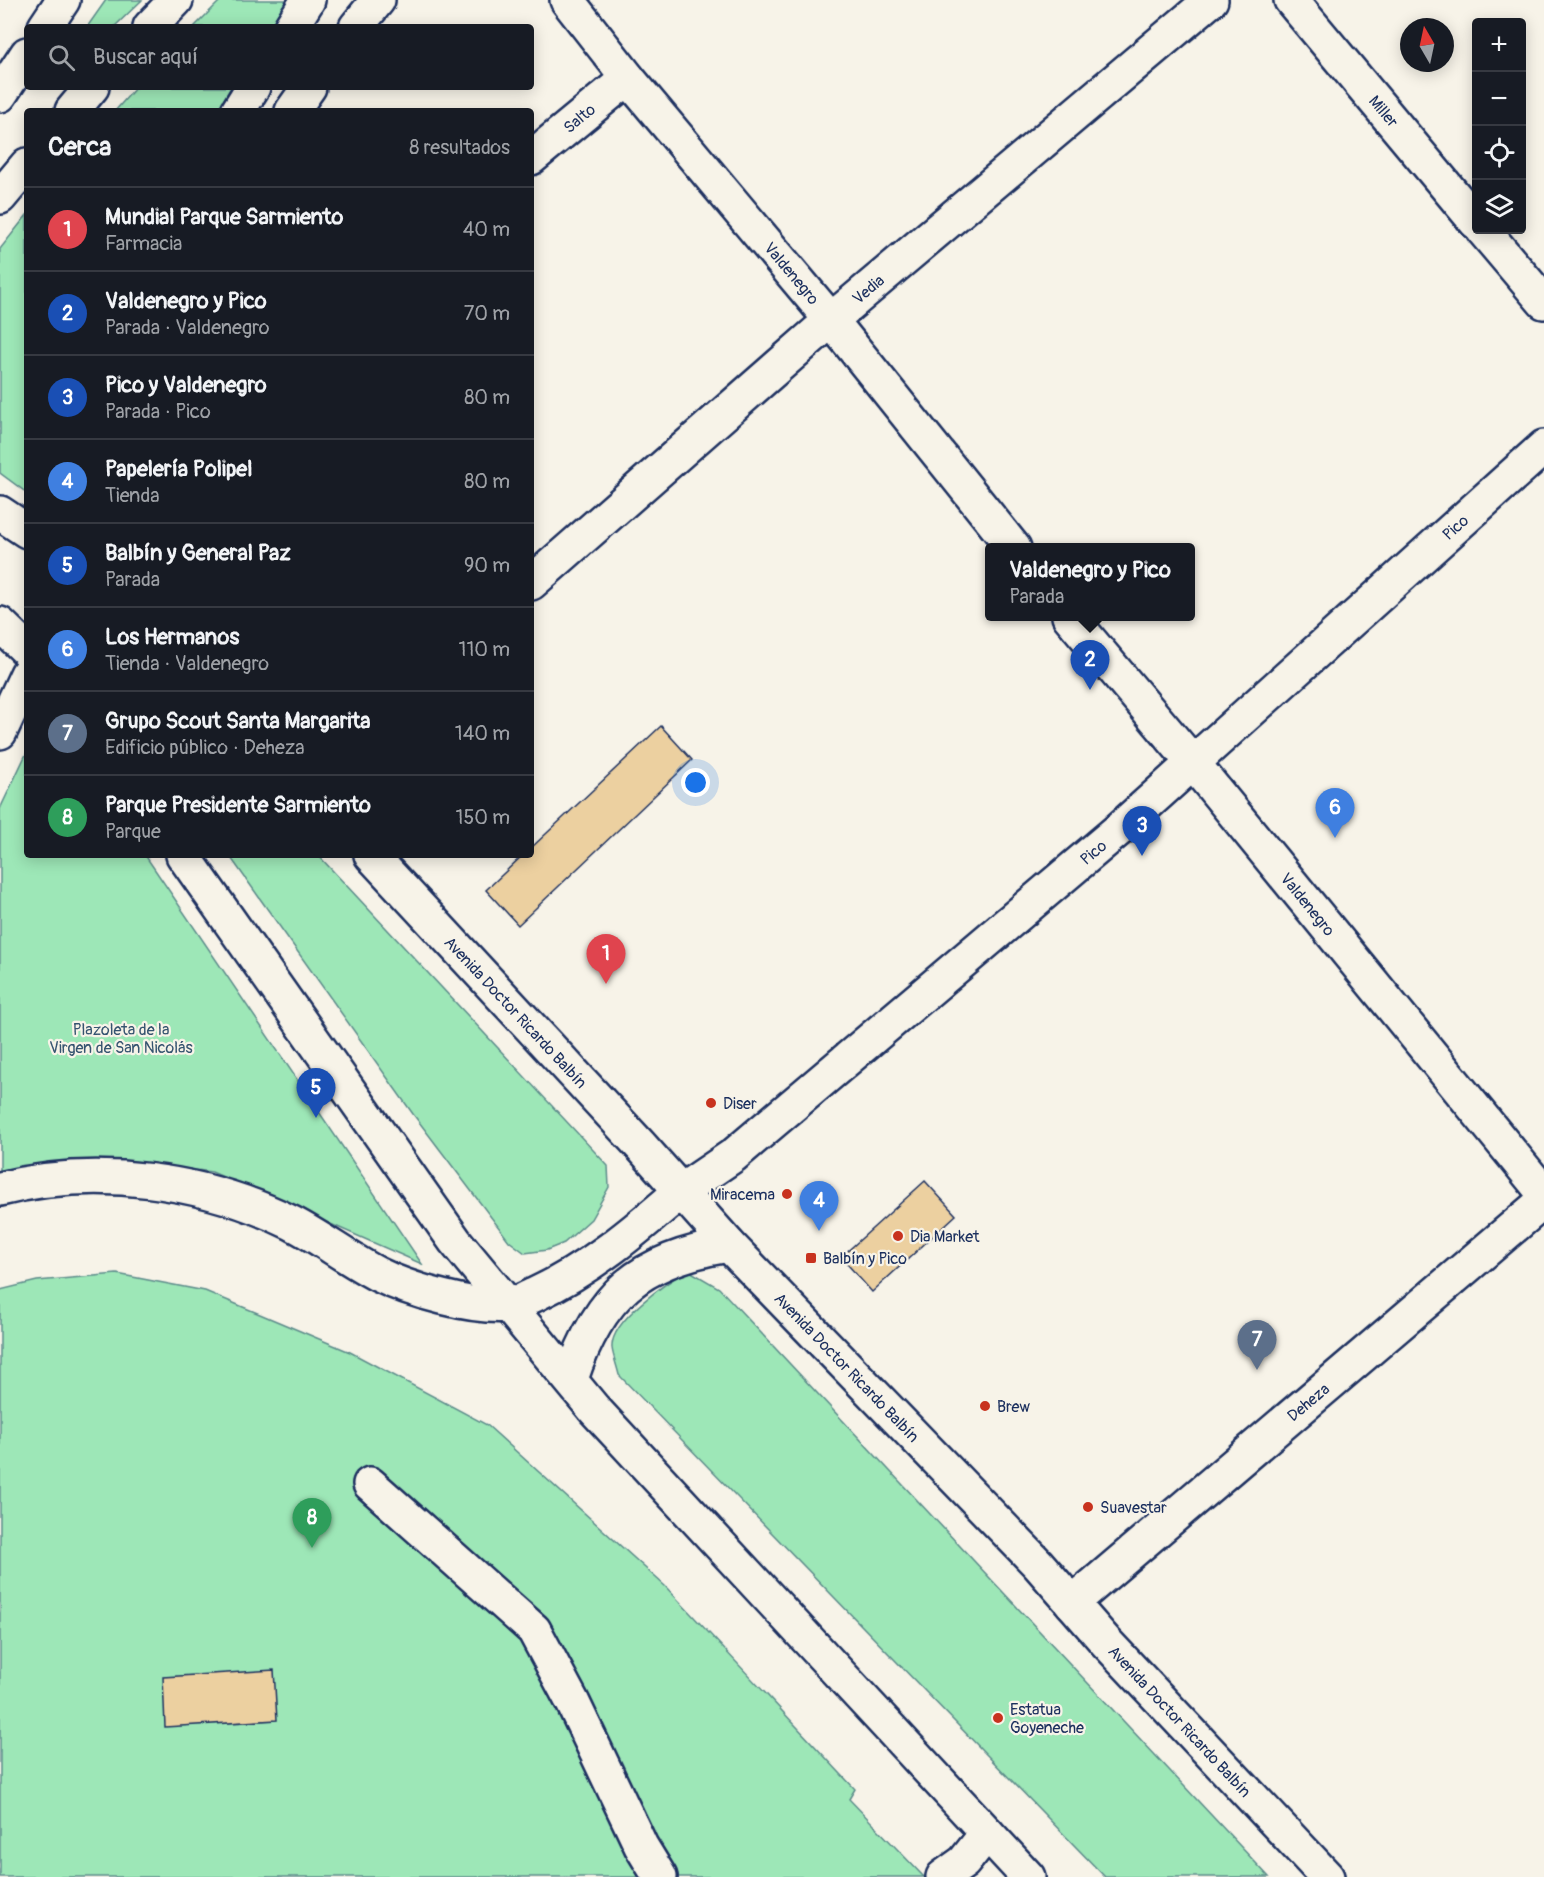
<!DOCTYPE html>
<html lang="es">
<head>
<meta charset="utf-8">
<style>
  body { margin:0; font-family:Pangolin,sans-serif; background:#242831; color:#f1f3f6 }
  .controls { position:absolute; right:18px; top:18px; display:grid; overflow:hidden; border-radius:6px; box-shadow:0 3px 15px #0003 }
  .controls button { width:54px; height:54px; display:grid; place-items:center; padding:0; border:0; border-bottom:2px solid #363941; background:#171b24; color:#f1f3f6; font:30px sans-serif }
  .compass { position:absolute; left:1400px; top:18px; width:54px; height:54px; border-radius:50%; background:#171b24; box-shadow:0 3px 15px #0003; rotate:351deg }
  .you { position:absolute; left:696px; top:783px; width:21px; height:21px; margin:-15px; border:4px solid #fff; border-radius:50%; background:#1a73e8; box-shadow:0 0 0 9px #1a73e833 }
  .badge { display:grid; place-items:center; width:39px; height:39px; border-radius:50%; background:#1a73e8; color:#fff; font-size:20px; font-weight:700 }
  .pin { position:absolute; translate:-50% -50px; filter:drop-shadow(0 2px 3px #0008) }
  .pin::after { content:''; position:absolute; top:32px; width:21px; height:18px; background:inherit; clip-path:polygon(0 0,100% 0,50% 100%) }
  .popup { position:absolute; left:985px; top:543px; width:210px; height:78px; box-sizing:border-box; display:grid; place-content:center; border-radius:6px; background:#171b24; filter:drop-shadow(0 2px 4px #0005); font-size:20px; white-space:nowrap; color:#9ea1a6 }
  .popup b { font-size:22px; color:#f1f3f6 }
  .popup::after { content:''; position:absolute; left:50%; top:100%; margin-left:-12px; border:12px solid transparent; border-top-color:#171b24 }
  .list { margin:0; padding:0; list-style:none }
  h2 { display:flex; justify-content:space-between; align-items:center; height:78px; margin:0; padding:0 24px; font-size:26px }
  h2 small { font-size:20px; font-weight:400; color:#9ea1a6 }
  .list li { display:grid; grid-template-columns:39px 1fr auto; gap:18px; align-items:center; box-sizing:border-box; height:84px; padding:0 24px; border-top:2px solid #363941 }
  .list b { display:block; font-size:22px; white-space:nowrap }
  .list p { margin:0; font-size:20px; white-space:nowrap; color:#9ea1a6 }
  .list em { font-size:20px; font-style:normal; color:#9ea1a6 }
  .icon { flex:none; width:33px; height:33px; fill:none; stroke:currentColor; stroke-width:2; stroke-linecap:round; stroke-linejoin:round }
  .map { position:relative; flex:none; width:1544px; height:1877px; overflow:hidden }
  .search { position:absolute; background:#171b24; box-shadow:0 3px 15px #0003; left:24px; top:24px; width:510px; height:66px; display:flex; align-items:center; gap:15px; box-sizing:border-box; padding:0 21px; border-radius:6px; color:#9ea1a6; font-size:22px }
  .panel { position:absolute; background:#171b24; box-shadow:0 3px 15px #0003; left:24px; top:108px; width:510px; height:750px; border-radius:6px }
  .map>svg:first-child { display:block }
</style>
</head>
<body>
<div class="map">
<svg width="1544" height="1877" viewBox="0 0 1544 1877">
  <rect width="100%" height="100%" fill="#f7f3e8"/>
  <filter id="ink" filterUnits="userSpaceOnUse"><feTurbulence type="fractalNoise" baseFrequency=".0167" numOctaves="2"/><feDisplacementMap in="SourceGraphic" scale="12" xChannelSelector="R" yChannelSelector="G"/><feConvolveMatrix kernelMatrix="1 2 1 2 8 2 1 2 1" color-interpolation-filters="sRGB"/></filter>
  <g filter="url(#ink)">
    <!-- green -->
    <g fill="#9de7b7" stroke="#5c8b8a" stroke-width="1.5">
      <polygon points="106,0 142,0 114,27 87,27"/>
      <polygon points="221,0 287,0 270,27 194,27"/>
      <polygon points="136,87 231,87 217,111 115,111"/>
      <polygon points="27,215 27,493 0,473 0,249"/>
      <polygon points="27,752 27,855 145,855 422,1264 212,1172 118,1160 31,1166 0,1171 0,809"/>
      <polygon points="229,855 318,855 608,1166 609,1187 591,1219 564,1243 547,1250 525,1253 509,1241 413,1114"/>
      <path d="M688 1270 719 1288 1269 1877H1105L619 1375C617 1366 613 1356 612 1348 610 1321 667 1282 688 1270Z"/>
      <polygon points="117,1274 205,1291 350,1352 487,1425 665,1586 855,1789 849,1799 924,1877 0,1877 0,1290 37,1281"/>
    </g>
    <!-- building -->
    <g fill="#ecd0a0" stroke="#1b2f5e" stroke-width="1.5">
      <polygon points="661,726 692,760 518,925 486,890 523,855 531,855 531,848"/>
      <polygon points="925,1181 956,1215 872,1292 841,1257"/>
      <polygon points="274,1670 277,1720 165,1727 163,1677"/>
    </g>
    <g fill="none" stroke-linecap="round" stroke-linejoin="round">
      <defs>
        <g id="minor">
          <polyline points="567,0 628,78 831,320 1014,548"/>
          <polyline points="1291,0 1476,222"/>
          <polyline points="356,27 378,0"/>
          <polyline points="292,111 309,87"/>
          <polyline points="531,158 628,78"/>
          <polyline points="1483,230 1544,302"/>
          <polyline points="531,583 831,320 1211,0"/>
          <polyline points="1069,616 1193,763 1544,1193"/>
          <polyline points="0,732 27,674"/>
          <polyline points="681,1191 734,1155 1117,831 1544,447"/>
          <polyline points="370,1484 534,1630 573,1703 641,1846 660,1877"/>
          <polyline points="1072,1603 1544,1201"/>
          <polyline points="943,1877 964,1862 987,1833"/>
        </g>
        <g id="major">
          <polyline points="0,513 27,531"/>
          <polyline points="0,624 27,650"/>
          <polyline points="183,855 455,1241 594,1409 1028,1877"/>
          <polyline points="371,855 640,1145 729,1245 1038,1564 1106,1642 1327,1877"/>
          <path d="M0 1189C96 1165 203 1179 292 1223 321 1238 348 1259 377 1274 409 1290 474 1309 509 1305 517 1305 526 1298 534 1295 590 1269 635 1231 681 1191"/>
          <path d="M571 1379C599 1294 640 1259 729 1245"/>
        </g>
        <g id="highway">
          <polyline points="45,27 63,0"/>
          <polyline points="150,27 176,0"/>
          <polyline points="291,27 308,0"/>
          <polyline points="0,95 27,54"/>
          <polyline points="72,111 92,87"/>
          <polyline points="238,111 253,87"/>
          <polyline points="0,197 27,165"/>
        </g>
      </defs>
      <!-- minor casing -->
      <use href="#minor" stroke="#1b2f5e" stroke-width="38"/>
      <!-- major casing -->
      <use href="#major" stroke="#1b2f5e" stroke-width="38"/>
      <!-- highway casing -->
      <use href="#highway" stroke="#1b2f5e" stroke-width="38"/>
      <!-- minor -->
      <use href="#minor" stroke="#f7f3e8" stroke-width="33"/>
      <!-- major -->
      <use href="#major" stroke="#f7f3e8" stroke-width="33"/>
      <!-- highway -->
      <use href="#highway" stroke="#f7f3e8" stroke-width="33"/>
    </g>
  </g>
  <!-- markers -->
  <g fill="#c8321e" stroke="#f7f3e8" stroke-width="2">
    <circle cx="711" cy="1103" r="6"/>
    <circle cx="787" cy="1194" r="6"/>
    <circle cx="898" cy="1236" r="6"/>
    <rect x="805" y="1252" width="12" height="12" rx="3"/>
    <circle cx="985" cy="1406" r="6"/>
    <circle cx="1088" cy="1507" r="6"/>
    <circle cx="998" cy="1718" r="6"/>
  </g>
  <g text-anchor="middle" stroke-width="4.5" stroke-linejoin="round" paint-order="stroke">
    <!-- street labels -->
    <g font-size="16" fill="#1b2f5e" stroke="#f7f3e8">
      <text transform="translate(1384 111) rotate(50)" y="6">Miller</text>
      <text transform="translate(579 118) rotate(-40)" y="6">Salto</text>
      <text transform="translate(792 273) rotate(50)" y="6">Valdenegro</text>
      <text transform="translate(868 289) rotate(-40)" y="6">Vedia</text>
      <text transform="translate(1455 527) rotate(-42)" y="6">Pico</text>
      <text transform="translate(1093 852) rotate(-40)" y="6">Pico</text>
      <text transform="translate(1308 904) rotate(51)" y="6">Valdenegro</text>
      <text transform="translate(516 1012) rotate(47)" y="6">Avenida Doctor Ricardo Balbín</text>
      <text transform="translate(847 1367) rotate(46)" y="6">Avenida Doctor Ricardo Balbín</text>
      <text transform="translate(1308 1402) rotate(-40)" y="6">Deheza</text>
      <text transform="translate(1180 1721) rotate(47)" y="6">Avenida Doctor Ricardo Balbín</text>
    </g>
    <!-- park labels -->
    <g font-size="16" fill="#355470" stroke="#f7f3e8">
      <text x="121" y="1035">Plazoleta de la<tspan x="121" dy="18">Virgen de San Nicolás</tspan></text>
    </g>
    <!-- poi labels -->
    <g font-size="16" fill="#1b2f5e" stroke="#f7f3e8" text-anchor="start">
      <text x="723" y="1109">Diser</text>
      <text x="775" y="1200" text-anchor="end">Miracema</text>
      <text x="910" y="1242">Dia Market</text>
      <text x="823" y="1264">Balbín y Pico</text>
      <text x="997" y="1412">Brew</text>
      <text x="1100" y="1513">Suavestar</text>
      <text x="1010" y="1715">Estatua<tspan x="1010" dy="18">Goyeneche</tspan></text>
    </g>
  </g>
</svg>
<div class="controls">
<button>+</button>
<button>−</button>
<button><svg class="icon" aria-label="locate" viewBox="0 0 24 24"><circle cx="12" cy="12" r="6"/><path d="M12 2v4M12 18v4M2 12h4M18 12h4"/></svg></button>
<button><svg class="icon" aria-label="layers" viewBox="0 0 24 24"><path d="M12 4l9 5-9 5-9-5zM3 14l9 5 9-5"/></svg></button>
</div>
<svg class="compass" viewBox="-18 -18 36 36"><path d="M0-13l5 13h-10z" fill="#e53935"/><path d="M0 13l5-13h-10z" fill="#9ea1a6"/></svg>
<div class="you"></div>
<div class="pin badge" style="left:606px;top:984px;background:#e0444e">1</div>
<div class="pin badge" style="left:1090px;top:690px;background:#1a4fb4">2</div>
<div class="popup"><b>Valdenegro y Pico</b>Parada</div>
<div class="pin badge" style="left:1142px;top:856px;background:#1a4fb4">3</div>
<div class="pin badge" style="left:819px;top:1231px;background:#3f7fe0">4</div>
<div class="pin badge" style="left:316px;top:1118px;background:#1a4fb4">5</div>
<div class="pin badge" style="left:1335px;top:838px;background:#3f7fe0">6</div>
<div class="pin badge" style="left:1257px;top:1370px;background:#5c6f8a">7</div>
<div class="pin badge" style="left:312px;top:1548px;background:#2e9e5b">8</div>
<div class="search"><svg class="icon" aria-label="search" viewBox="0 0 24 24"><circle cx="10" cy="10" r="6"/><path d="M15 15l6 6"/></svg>Buscar aquí</div>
<section class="panel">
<h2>Cerca<small>8 resultados</small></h2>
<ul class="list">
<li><span class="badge" style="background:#e0444e">1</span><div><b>Mundial Parque Sarmiento</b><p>Farmacia</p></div><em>40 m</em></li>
<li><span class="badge" style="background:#1a4fb4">2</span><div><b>Valdenegro y Pico</b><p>Parada · Valdenegro</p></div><em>70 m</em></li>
<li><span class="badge" style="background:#1a4fb4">3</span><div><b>Pico y Valdenegro</b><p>Parada · Pico</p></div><em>80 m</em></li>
<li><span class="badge" style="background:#3f7fe0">4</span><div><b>Papelería Polipel</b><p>Tienda</p></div><em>80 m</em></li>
<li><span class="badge" style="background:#1a4fb4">5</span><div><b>Balbín y General Paz</b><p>Parada</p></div><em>90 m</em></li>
<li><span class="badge" style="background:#3f7fe0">6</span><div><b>Los Hermanos</b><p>Tienda · Valdenegro</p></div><em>110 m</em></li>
<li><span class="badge" style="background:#5c6f8a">7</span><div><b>Grupo Scout Santa Margarita</b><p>Edificio público · Deheza</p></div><em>140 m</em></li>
<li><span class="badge" style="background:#2e9e5b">8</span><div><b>Parque Presidente Sarmiento</b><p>Parque</p></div><em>150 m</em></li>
</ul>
</section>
</div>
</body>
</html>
